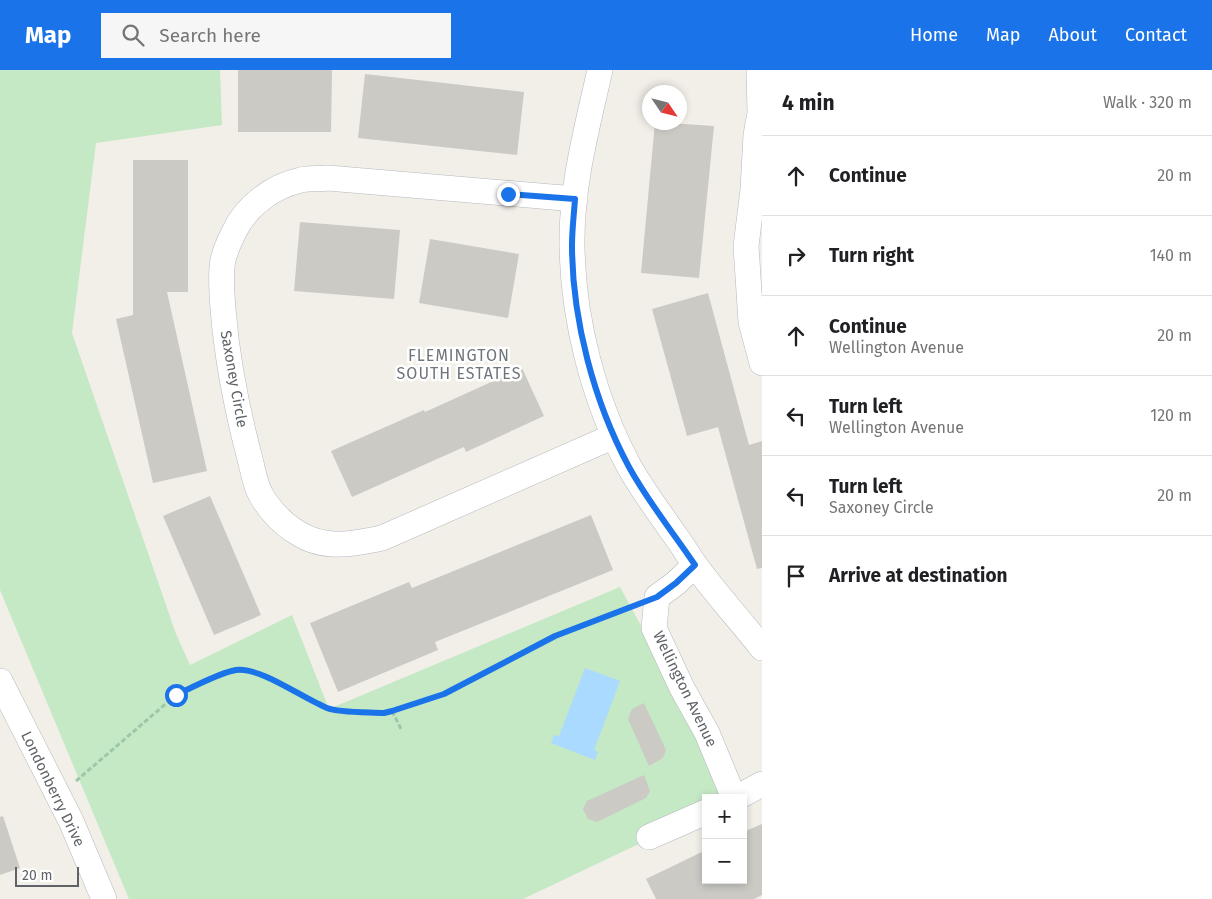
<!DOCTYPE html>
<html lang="en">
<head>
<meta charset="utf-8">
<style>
  body { margin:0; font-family:"Fira Sans",sans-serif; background:#f6f6f6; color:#202124 }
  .controls { position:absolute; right:15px; bottom:15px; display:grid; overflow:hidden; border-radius:0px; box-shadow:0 2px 8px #0003 }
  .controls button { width:45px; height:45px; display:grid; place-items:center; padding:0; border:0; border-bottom:1px solid #e0e0e0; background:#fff; color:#202124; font:25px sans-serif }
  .compass { position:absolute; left:642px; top:15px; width:45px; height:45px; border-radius:50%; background:#fff; box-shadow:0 2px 8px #0003; rotate:125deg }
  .scale { position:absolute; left:15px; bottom:12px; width:64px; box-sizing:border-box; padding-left:5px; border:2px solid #5f6368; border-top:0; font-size:14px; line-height:18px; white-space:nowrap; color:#5f6368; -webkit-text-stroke:4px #fff; paint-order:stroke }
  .stop { position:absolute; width:15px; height:15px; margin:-11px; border:4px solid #1a73e8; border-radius:50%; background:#fff }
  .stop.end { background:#1a73e8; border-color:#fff; box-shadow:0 1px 5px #0008 }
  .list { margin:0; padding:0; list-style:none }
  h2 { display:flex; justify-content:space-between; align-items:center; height:65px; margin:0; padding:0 20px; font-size:21px }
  h2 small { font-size:16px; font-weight:400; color:#757577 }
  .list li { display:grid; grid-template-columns:32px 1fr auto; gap:15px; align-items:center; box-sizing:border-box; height:80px; padding:0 20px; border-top:1px solid #e0e0e0 }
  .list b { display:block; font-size:19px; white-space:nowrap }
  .list p { margin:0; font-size:16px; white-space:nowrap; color:#757577 }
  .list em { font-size:16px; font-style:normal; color:#757577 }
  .icon { flex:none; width:28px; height:28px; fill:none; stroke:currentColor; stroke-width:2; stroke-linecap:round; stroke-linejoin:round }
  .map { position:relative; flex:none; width:762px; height:829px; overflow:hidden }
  header { display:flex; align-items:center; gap:30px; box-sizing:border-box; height:70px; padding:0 25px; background:#1a73e8; color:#fff }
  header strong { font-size:24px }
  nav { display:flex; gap:28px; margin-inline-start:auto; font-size:18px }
  .search { width:350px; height:45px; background:#f6f6f6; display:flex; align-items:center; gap:12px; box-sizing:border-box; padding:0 18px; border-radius:0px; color:#757577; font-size:19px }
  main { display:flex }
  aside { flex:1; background:#fff }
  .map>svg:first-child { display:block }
</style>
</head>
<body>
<header>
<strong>Map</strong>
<div class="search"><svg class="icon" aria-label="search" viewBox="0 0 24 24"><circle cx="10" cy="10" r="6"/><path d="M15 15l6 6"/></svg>Search here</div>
<nav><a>Home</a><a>Map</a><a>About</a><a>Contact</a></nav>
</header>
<main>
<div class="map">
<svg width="762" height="829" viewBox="0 0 762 829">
  <rect width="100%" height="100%" fill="#f1efe8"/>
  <!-- green -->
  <polygon fill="#c5e8c5" points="0,0 220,0 222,55 96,73 72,263 176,564 190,595 292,545 329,639 620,517 734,728 706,728 706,742 523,829 129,829 0,520"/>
  <!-- water -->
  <polygon fill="#aadaff" points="585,598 620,611 594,680 598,682 595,690 551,673 554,665 559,666"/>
  <!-- building -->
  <g fill="#cccac5">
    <polygon points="238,0 332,0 331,62 238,62"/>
    <polygon points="365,4 524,22 517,85 358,68"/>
    <polygon points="655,52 714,56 699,208 641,203"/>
    <polygon points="133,90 188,90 188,222 167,222 207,401 153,413 116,249 133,245"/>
    <polygon points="300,152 400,160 394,229 294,221"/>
    <polygon points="430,169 519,184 508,248 419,233"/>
    <polygon points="708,223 749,375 762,371 762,498 757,499 718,357 687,366 652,239"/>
    <polygon points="522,298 544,346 466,382 464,377 352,427 331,381 424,340 425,342"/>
    <polygon points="210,426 261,545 214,565 163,446"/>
    <polygon points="591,445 613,500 435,572 438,580 338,622 310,553 409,512 412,518"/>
    <polygon points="644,633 666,680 663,688 649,696 628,649 632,639"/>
    <polygon points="644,705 650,721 646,728 597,752 588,749 583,739 587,731"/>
    <polygon points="3,746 20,798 0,805 0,747"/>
    <polygon points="762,754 762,825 754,829 656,829 646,809 706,780 706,810 743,810 743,762"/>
  </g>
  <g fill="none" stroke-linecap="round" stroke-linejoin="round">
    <defs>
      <g id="street">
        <path d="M600 0C587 58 571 116 572 176 573 250 594 332 630 398 643 421 659 442 674 464 682 474 688 485 695 495 716 524 740 550 762 578"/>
        <polyline points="759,0 760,43 756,65 753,120 746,176 751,252 762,293"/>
        <path d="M575 129 328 108C319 109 309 108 301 110 273 116 246 136 234 162 230 170 225 181 223 190 220 205 222 224 223 239 227 289 237 340 250 389 253 400 255 415 261 425 269 440 284 455 298 463 324 480 354 474 382 468L614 366"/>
        <polyline points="695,495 676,513 657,527 654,558 682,618 707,663 734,728"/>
        <polyline points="0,611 71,751 104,829"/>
        <polyline points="736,728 762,714"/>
        <polyline points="649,767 706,742"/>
      </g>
    </defs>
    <!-- street casing -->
    <use href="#street" stroke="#b5b8bc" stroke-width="26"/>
    <!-- path -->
    <g stroke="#9cc7a9" stroke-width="3" stroke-dasharray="5 2.5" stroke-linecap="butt">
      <polyline points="392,641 401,659"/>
      <polyline points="76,711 176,625 213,608 236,600 258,603 299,625 329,639 384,643 443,624 555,566 633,536"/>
    </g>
    <!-- street -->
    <use href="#street" stroke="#fff" stroke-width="25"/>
  </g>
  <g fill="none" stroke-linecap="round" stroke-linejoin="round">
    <!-- route -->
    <path stroke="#1a73e8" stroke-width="6" d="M176 625C191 618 221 602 236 600 261 597 302 628 327 638 339 643 369 642 384 643L392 641 444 624 555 566 657 527 676 513 695 495C673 462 648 432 629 397 594 332 572 249 572 175 572 160 574 144 575 129L508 124"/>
  </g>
  <g text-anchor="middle" stroke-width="5" stroke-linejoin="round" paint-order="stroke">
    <!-- street labels -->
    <g font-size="15" fill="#5f6368" stroke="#fff">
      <text transform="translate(234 309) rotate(80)" y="5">Saxoney Circle</text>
      <text transform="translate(685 619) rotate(64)" y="5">Wellington Avenue</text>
      <text transform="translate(53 719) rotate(64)" y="5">Londonberry Drive</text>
    </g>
    <!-- neighbourhood labels -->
    <g font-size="16" letter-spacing="1" fill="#70757a" stroke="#fff">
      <text x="459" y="291">FLEMINGTON<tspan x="459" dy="18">SOUTH ESTATES</tspan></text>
    </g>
  </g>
</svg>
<div class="controls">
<button>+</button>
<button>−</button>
</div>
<svg class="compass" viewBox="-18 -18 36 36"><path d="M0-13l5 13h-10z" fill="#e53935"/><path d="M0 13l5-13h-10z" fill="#757577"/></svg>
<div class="scale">20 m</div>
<div class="stop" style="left:176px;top:625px"></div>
<div class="stop end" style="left:508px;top:124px"></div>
</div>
<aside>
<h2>4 min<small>Walk · 320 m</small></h2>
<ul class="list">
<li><svg class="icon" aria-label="ahead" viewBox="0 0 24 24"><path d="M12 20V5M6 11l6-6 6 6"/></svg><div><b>Continue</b></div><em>20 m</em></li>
<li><svg class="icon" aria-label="right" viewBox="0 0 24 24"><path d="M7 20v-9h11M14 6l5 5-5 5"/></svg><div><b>Turn right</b></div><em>140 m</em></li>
<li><svg class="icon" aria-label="ahead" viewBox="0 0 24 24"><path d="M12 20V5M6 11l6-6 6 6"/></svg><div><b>Continue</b><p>Wellington Avenue</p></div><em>20 m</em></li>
<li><svg class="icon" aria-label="left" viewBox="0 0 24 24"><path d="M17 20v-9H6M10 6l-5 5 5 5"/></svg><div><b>Turn left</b><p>Wellington Avenue</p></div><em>120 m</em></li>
<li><svg class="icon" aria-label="left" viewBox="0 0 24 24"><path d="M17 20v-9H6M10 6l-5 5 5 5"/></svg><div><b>Turn left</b><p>Saxoney Circle</p></div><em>20 m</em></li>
<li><svg class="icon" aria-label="arrive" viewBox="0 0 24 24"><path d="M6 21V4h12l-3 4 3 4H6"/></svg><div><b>Arrive at destination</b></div></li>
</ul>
</aside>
</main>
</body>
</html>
